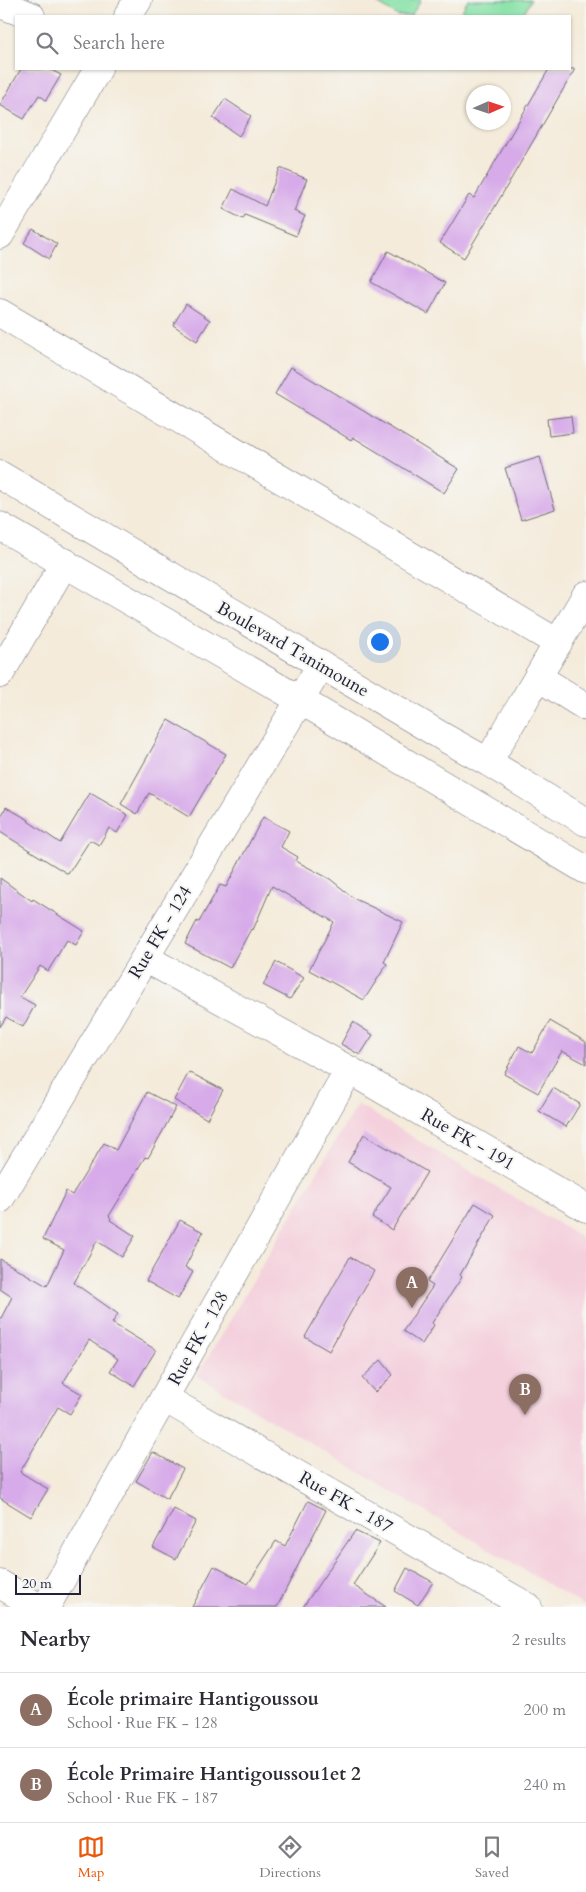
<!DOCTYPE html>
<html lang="en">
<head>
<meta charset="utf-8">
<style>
  body { margin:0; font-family:Cardo,serif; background:#f7f7f7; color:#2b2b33 }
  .compass { position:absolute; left:466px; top:85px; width:45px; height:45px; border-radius:50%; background:#fff; box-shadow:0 1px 4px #0004; rotate:87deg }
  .scale { position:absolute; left:15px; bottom:12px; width:66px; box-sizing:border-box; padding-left:5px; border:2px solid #22223b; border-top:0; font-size:14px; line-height:18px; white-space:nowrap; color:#22223b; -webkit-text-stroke:4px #f6f6f2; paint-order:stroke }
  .you { position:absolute; left:379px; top:641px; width:18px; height:18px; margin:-12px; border:4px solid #fff; border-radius:50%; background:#1a73e8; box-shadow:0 0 0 8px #1a73e833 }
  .badge { display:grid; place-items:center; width:32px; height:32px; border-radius:50%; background:#ea580c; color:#fff; font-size:16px; font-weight:700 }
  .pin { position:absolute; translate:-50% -41px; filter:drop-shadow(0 1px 2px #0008) }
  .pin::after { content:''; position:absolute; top:26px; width:18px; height:15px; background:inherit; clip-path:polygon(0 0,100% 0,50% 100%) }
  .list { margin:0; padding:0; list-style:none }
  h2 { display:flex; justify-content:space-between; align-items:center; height:65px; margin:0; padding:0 20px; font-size:21px }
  h2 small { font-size:16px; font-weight:400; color:#7c7c81 }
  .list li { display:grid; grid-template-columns:32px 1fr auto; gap:15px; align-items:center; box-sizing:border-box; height:75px; padding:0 20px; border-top:1px solid #e1e1e2 }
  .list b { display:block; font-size:19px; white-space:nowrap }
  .list p { margin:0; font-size:16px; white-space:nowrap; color:#7c7c81 }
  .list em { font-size:16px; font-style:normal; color:#7c7c81 }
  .icon { flex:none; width:28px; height:28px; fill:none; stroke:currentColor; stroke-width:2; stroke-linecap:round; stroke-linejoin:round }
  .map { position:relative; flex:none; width:586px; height:1607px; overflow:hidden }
  .search { position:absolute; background:#fff; box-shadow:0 1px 4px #0004; left:15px; right:15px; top:15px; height:55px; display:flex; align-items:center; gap:12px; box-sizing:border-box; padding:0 18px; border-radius:0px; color:#7c7c81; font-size:19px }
  .sheet { height:215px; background:#fff }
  nav { display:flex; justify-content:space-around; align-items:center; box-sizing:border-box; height:70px; border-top:1px solid #e1e1e2; background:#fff; font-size:14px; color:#7c7c81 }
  nav a { display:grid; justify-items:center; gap:2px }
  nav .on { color:#ea580c }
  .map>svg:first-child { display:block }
</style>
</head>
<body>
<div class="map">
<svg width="586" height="1607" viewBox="0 0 586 1607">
  <rect width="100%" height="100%" fill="#f6f6f2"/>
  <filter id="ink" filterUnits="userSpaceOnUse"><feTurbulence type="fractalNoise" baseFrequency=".02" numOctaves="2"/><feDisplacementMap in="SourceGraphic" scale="10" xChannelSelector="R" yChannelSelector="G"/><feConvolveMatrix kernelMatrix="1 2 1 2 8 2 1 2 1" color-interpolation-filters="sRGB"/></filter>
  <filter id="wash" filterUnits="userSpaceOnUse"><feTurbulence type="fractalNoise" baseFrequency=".0096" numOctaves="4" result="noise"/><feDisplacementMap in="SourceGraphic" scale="20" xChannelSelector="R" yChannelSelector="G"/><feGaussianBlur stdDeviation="1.12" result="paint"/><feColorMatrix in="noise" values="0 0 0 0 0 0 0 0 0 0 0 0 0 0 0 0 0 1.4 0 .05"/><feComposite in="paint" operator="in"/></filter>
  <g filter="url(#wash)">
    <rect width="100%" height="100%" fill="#f4ebda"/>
    <!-- built -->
    <polygon fill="#f4cfdc" points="357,1104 586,1240 586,1607 197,1376"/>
    <!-- green -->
    <g fill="#87e1a7" stroke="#548271">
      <polygon points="372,0 421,0 411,16 398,16"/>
      <polygon points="468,0 531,0 522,16 459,16"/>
    </g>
    <g id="blocks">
      <!-- building -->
      <g fill="#d7aae9">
        <polygon points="21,69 49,69 61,75 46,100 39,95 24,119 0,105"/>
        <polygon points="549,69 575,69 493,210 464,258 440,243 469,195 474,198"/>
        <polygon points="225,99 251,116 239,136 213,118"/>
        <polygon points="280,168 307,179 294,211 305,216 296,236 245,215 243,219 223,209 233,189 265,206"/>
        <polygon points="33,229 57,244 49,259 24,243"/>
        <polygon points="388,251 445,283 428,314 371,282"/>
        <polygon points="186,304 210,320 197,341 173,325"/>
        <polygon points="291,367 459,469 444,493 353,437 351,440 275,394"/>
        <polygon points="571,416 573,433 549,436 547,419"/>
        <polygon points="540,457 555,509 521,520 505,468"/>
        <polygon points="168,720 226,754 189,817 149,793 137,814 121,804"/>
        <polygon points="90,793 128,815 117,833 109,828 99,845 90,840 68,874 0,832 0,819 6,807 29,820 28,821 60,843"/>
        <polygon points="263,817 289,831 281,847 298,857 296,861 330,879 355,899 403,922 384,962 387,964 364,1000 309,970 334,922 272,886 253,930 251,929 230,968 185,944 197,921 199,922 220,885 226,887"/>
        <polygon points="0,878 32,901 33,899 84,931 76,945 67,940 48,971 40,966 20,997 35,1005 23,1027 6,1017 0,1027"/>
        <polygon points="276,962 304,978 290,999 263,985"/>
        <polygon points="550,1021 586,1042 586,1064 562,1051 538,1093 504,1074 519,1046 532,1053"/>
        <polygon points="353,1022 373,1035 360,1055 341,1044"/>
        <polygon points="189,1072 223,1090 207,1119 174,1100"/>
        <polygon points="553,1088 580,1104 566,1127 539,1111"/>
        <polygon points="147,1092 176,1107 148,1158 145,1157 109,1216 111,1218 110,1220 135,1236 122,1257 97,1241 74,1283 118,1314 112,1323 156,1350 134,1386 110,1371 118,1359 89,1340 63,1383 82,1394 70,1414 58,1407 20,1472 48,1489 31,1517 0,1498 0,1320 12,1297 0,1289 0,1259 47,1286 64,1250 43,1239 66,1191 72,1195 104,1143 116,1150"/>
        <polygon points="364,1134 427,1172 392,1230 372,1217 391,1187 348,1162"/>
        <polygon points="475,1203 495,1215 460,1275 462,1277 432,1323 434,1325 422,1344 403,1331 433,1286 427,1282"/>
        <polygon points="180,1220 203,1232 185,1267 193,1272 178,1299 146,1281"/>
        <polygon points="350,1257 374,1271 329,1351 305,1337"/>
        <polygon points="381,1360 393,1375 375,1392 362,1378"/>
        <polygon points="153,1452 183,1469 167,1499 136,1481"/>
        <polygon points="308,1501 326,1510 277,1607 192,1607 214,1566 248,1584 276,1541 285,1546"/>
        <polygon points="174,1509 196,1521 176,1559 153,1547"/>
        <polygon points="355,1531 380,1543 353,1585 386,1607 303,1607"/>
        <polygon points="407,1568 433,1582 418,1605 395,1591"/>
      </g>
    </g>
  </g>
  <g filter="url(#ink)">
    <use href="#blocks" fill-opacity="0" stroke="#6c6873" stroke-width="1"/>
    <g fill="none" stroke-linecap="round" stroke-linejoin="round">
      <defs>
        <g id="minor">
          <polyline points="0,4 31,16"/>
          <polyline points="128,16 138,0"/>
          <polyline points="0,235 98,69"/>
          <polyline points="0,313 558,643"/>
          <polyline points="0,674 65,562"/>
          <polyline points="538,677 586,707"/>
          <polyline points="488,762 586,595"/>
          <polyline points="145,958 349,1070 586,1208"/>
          <polyline points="0,1199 321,665"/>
          <polyline points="164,1398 528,1607"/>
          <polyline points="0,1584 38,1607"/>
          <polyline points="46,1607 349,1070"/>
        </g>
        <g id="major">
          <polyline points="0,475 445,738 488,762 586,822"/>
          <polyline points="0,526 300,700 586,870"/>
        </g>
      </defs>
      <!-- minor casing -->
      <use href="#minor" stroke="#6c6873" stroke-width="29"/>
      <!-- major casing -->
      <use href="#major" stroke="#6c6873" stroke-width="29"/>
      <!-- minor -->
      <use href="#minor" stroke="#fff" stroke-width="28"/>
      <!-- major -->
      <use href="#major" stroke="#fff" stroke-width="28"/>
    </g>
  </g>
  <g text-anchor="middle" stroke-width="4" stroke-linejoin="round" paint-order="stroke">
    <!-- street labels -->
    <g font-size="18" fill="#22223b" stroke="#f6f6f2">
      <text transform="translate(293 649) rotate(30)" y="6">Boulevard Tanimoune</text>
      <text transform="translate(160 932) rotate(-59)" y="6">Rue FK - 124</text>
      <text transform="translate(468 1139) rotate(30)" y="6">Rue FK - 191</text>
      <text transform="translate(198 1338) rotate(-61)" y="6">Rue FK - 128</text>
      <text transform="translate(346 1502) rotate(30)" y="6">Rue FK - 187</text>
    </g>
  </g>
</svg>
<svg class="compass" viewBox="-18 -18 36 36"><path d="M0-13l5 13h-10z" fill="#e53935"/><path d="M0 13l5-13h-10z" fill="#7c7c81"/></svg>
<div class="scale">20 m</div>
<div class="you"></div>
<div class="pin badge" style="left:412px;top:1308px;background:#8d6e63">A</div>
<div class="pin badge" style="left:525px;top:1415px;background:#8d6e63">B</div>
<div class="search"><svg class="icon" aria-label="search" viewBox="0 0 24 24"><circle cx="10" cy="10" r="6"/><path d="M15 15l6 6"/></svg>Search here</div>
</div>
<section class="sheet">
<h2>Nearby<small>2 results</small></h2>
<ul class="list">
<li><span class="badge" style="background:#8d6e63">A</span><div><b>École primaire Hantigoussou</b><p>School · Rue FK - 128</p></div><em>200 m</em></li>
<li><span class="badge" style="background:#8d6e63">B</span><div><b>École Primaire Hantigoussou1et 2</b><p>School · Rue FK - 187</p></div><em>240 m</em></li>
</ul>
</section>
<nav>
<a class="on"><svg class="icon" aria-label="map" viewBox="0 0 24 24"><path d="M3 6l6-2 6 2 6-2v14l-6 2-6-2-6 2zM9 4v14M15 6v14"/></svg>Map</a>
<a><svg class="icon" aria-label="directions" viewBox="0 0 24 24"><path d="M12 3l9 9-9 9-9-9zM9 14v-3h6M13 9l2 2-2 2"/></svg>Directions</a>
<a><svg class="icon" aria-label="saved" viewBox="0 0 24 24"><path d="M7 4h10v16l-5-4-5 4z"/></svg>Saved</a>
</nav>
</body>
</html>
